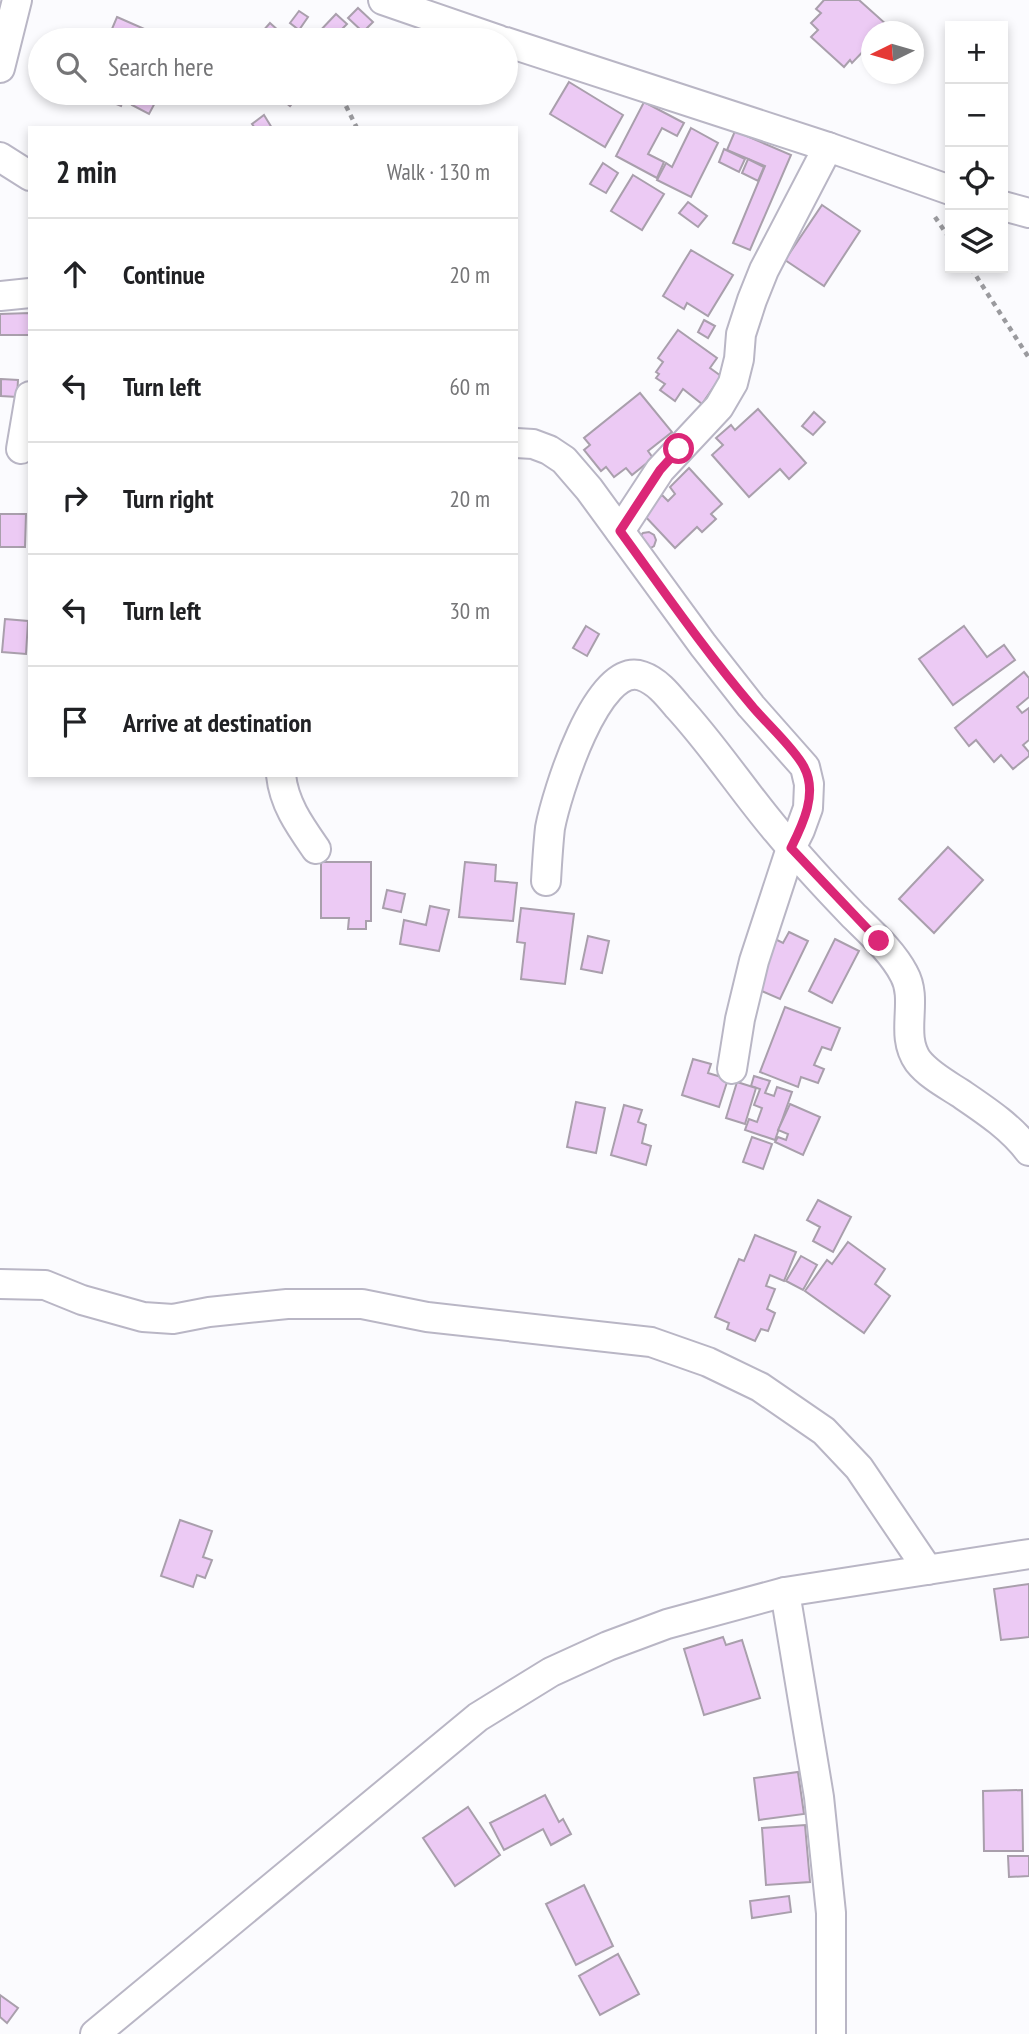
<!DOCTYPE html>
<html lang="en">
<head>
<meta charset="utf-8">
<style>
  body { margin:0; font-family:"PT Sans Narrow",sans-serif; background:#f6f6f6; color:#202124 }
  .controls { position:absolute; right:21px; top:21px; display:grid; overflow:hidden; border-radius:0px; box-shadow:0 4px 10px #0003 }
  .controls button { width:63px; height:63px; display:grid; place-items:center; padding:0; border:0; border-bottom:2px solid #e0e0e0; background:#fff; color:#202124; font:35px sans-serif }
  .compass { position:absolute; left:861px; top:21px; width:63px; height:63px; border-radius:50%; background:#fff; box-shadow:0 4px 10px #0003; rotate:265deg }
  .stop { position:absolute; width:21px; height:21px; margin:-16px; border:5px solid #db2777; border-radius:50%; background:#fff }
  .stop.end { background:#db2777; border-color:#fff; box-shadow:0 2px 7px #0008 }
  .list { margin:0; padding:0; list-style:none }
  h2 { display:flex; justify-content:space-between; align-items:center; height:91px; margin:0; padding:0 28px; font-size:30px }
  h2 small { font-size:23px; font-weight:400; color:#757577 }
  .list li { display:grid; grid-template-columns:46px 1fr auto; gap:21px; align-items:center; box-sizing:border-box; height:112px; padding:0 28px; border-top:2px solid #e0e0e0 }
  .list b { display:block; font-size:26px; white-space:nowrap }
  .list em { font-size:23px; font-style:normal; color:#757577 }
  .icon { flex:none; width:38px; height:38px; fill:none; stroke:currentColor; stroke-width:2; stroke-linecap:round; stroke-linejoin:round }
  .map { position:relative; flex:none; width:1029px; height:2034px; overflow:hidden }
  .search { position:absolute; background:#fff; box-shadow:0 4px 10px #0003; left:28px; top:28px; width:490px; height:77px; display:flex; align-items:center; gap:18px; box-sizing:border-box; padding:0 24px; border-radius:38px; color:#757577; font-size:26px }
  .panel { position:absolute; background:#fff; box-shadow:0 4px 10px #0003; left:28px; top:126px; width:490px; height:651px; border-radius:0px }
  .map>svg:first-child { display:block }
</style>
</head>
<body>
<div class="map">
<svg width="1029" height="2034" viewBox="0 0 1029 2034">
  <rect width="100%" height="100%" fill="#fbfbfe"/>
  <!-- building -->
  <g fill="#eccaf4" stroke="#a99fac" stroke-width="2">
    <polygon points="824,0 859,0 887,25 881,32 872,32 872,42 852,63 850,60 844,67 811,37 818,30 811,23 821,13 816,9"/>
    <polygon points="358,8 373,22 363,32 348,18"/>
    <polygon points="299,11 308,17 299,30 290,23"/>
    <polygon points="336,14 347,24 331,40 323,40 317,34"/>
    <polygon points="117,17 149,31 145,40 119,40 109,36"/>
    <polygon points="270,23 289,40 255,40"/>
    <polygon points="569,82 623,115 605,147 550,114"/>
    <polygon points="89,93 126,93 121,106"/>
    <polygon points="138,93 167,93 163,101 157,99 149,114 132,105"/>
    <polygon points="238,93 253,93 254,94 242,103 236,95"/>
    <polygon points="274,93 301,93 290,106"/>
    <polygon points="644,102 684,123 677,136 662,128 648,154 664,162 657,178 616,156"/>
    <polygon points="264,115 272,128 255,128 252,124"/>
    <polygon points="691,128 718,143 691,197 657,180 666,163 672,167"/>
    <polygon points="735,131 791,155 750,250 733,243 765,166 727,150"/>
    <polygon points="724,149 745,159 739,172 719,162"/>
    <polygon points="748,159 764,167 758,181 742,173"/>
    <polygon points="603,163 618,173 606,193 590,184"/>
    <polygon points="633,175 664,194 642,230 611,211"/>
    <polygon points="688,202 707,216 698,227 679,213"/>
    <polygon points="822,205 860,231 824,286 785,260"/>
    <polygon points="691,250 733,275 708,316 687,303 684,309 663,296"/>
    <polygon points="30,313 30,335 0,335 0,314"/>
    <polygon points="704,320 715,326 708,338 698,332"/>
    <polygon points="678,330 717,358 710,368 721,376 702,404 683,389 675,401 660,390 665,384 656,378 659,374 656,372 663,362 658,358"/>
    <polygon points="1,379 18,380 17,397 1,396"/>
    <polygon points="640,393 672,432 648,451 653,458 632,475 626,468 614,477 606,467 601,471 584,450 590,445 584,438"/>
    <polygon points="758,409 806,463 789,479 780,469 749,497 712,455 723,445 716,438 731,425 735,430"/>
    <polygon points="814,412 825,422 813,435 802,426"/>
    <polygon points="689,468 722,504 711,514 716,519 702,532 697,527 675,548 643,514 662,495 668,501 675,494 670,487"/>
    <polygon points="0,514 26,514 25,547 0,547"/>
    <polygon points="649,532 654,535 656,540 654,546 649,549 639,537 643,533"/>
    <polygon points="5,619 28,621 26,654 2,652"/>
    <polygon points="586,626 599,634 587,656 573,648"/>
    <polygon points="964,626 987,657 1004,645 1015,660 953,705 919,659"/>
    <polygon points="1024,672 1029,678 1029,697 1017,707 1022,713 1029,708 1029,740 1023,745 1029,752 1029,756 1013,769 1001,755 994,762 976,740 969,746 955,728"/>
    <polygon points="948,847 983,880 934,933 899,899"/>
    <polygon points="321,862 371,862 371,921 366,921 366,929 348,929 349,918 321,918"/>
    <polygon points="465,862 496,865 495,881 517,883 513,921 459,917"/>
    <polygon points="387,890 405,894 401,912 383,908"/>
    <polygon points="430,906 449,910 439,951 400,944 404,920 426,925"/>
    <polygon points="521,908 574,914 565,984 521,979 525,943 517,942"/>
    <polygon points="789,932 808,941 780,999 755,988 773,938 783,943"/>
    <polygon points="588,936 609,941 602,973 581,969"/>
    <polygon points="835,939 859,951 832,1003 809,991"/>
    <polygon points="785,1007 840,1028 831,1050 822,1047 814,1065 824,1069 818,1083 801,1077 798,1087 760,1072"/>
    <polygon points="693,1059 711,1064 708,1073 728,1079 719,1107 682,1095"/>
    <polygon points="754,1076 770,1081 765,1093 774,1096 777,1087 792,1092 775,1140 745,1130 749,1119 757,1122 762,1108 754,1105 760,1089 751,1086"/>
    <polygon points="737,1082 756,1088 745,1124 726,1118"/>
    <polygon points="576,1102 605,1108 596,1153 567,1147"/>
    <polygon points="790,1104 820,1117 803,1155 775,1142 778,1137 786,1140 788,1134 778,1130"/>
    <polygon points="624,1105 642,1110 638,1122 646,1125 642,1143 651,1146 646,1165 611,1155"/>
    <polygon points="752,1137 772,1144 763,1169 743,1162"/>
    <polygon points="818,1200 851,1217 833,1252 813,1241 820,1227 807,1220"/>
    <polygon points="755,1235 796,1252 784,1281 770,1275 766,1286 775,1289 767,1309 775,1313 768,1331 761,1329 755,1341 727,1329 729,1323 715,1317 739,1259 744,1261"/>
    <polygon points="848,1242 885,1269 875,1284 890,1296 864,1333 805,1291 827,1260 832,1264"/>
    <polygon points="801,1256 817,1265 803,1290 786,1281"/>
    <polygon points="180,1520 212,1531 203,1557 212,1560 205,1578 197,1575 193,1587 161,1576"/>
    <polygon points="1029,1584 1029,1637 1001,1640 994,1589"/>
    <polygon points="723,1637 726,1645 742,1640 760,1698 704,1715 684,1649"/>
    <polygon points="798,1772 804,1814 759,1820 754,1778"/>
    <polygon points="1022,1790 1023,1851 984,1851 983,1791"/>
    <polygon points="545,1795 559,1822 563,1819 571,1834 551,1845 543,1829 504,1850 490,1823"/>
    <polygon points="468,1807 500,1855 455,1886 423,1838"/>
    <polygon points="805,1825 810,1882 766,1885 762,1828"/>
    <polygon points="1008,1856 1029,1856 1029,1876 1009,1877"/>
    <polygon points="584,1885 613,1946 576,1965 546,1904"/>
    <polygon points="789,1896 791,1912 752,1918 750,1901"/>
    <polygon points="618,1954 639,1994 600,2015 579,1976"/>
    <polygon points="0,1995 18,2008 7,2023 0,2017"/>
  </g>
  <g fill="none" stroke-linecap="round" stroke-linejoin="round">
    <defs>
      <g id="street">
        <polyline points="383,0 499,40"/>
        <polyline points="506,42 828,147 950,190"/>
        <polyline points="0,68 17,0"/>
        <polyline points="0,157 30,176"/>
        <polyline points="1003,206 1029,213"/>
        <polyline points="0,296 30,293"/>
        <polyline points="516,443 533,444 549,450 564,460 589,489 703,645 751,706 805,767 809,784 808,808 800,830 791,848 754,961 740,1019 732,1069"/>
        <polyline points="21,449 30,396"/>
        <polyline points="620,531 660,470 719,407 733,383 739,359 741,334 752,300 764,270 828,147"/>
        <path d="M281 775C284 804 300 826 316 849"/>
        <path d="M546 881C547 864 548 846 550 828 556 796 597 660 642 676 657 681 668 695 678 707 714 746 743 791 777 831 801 860 826 887 852 914 870 932 892 951 904 974 919 1001 899 1034 918 1061 929 1075 946 1084 960 1093 985 1110 1011 1127 1029 1151"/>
        <polyline points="0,1284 45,1285 82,1300 143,1317 173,1319 209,1312 287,1304 362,1304 427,1317 651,1342 708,1362 760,1387 824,1431 859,1468 928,1570"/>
        <polyline points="785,1592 819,1797 831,1913 831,2034"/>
        <polyline points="95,2034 478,1717 551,1672 608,1646 667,1624 785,1592 1029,1554"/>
      </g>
    </defs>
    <!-- street casing -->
    <use href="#street" stroke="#b9b6c5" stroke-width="32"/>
    <!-- path -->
    <g stroke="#9a9a9e" stroke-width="4.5" stroke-dasharray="5 5" stroke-linecap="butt">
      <polyline points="346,106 357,128"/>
      <polyline points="935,217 950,239"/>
      <polyline points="971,268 1029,358"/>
    </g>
    <!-- street -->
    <use href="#street" stroke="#fff" stroke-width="28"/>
  </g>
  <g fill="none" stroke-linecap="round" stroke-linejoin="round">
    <!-- route -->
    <path stroke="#db2777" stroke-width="9" d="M679 449 660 470 620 531C663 590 705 651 752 706 766 723 795 749 804 767 818 793 803 824 791 848L879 941"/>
  </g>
</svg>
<div class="controls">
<button>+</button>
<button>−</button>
<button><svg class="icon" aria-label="locate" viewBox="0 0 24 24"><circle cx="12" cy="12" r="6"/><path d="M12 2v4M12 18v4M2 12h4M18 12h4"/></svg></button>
<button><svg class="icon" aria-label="layers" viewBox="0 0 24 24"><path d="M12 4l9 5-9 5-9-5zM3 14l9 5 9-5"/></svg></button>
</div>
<svg class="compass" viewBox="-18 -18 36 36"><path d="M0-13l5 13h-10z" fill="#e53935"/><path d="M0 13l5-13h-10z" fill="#757577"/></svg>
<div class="stop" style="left:679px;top:449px"></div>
<div class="stop end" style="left:879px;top:941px"></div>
<div class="search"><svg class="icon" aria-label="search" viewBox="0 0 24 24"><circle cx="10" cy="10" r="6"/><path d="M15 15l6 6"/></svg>Search here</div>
<section class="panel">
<h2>2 min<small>Walk · 130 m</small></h2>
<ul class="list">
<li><svg class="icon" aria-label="ahead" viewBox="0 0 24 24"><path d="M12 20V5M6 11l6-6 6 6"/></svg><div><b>Continue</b></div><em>20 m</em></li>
<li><svg class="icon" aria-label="left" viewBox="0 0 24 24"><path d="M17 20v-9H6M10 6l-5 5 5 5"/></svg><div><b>Turn left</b></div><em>60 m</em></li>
<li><svg class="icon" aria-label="right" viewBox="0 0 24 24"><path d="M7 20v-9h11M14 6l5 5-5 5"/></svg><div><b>Turn right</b></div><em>20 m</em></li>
<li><svg class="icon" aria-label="left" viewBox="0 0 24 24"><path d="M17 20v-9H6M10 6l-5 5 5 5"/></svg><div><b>Turn left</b></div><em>30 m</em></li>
<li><svg class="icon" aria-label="arrive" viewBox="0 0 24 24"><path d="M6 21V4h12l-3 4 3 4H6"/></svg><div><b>Arrive at destination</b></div></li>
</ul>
</section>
</div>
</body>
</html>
